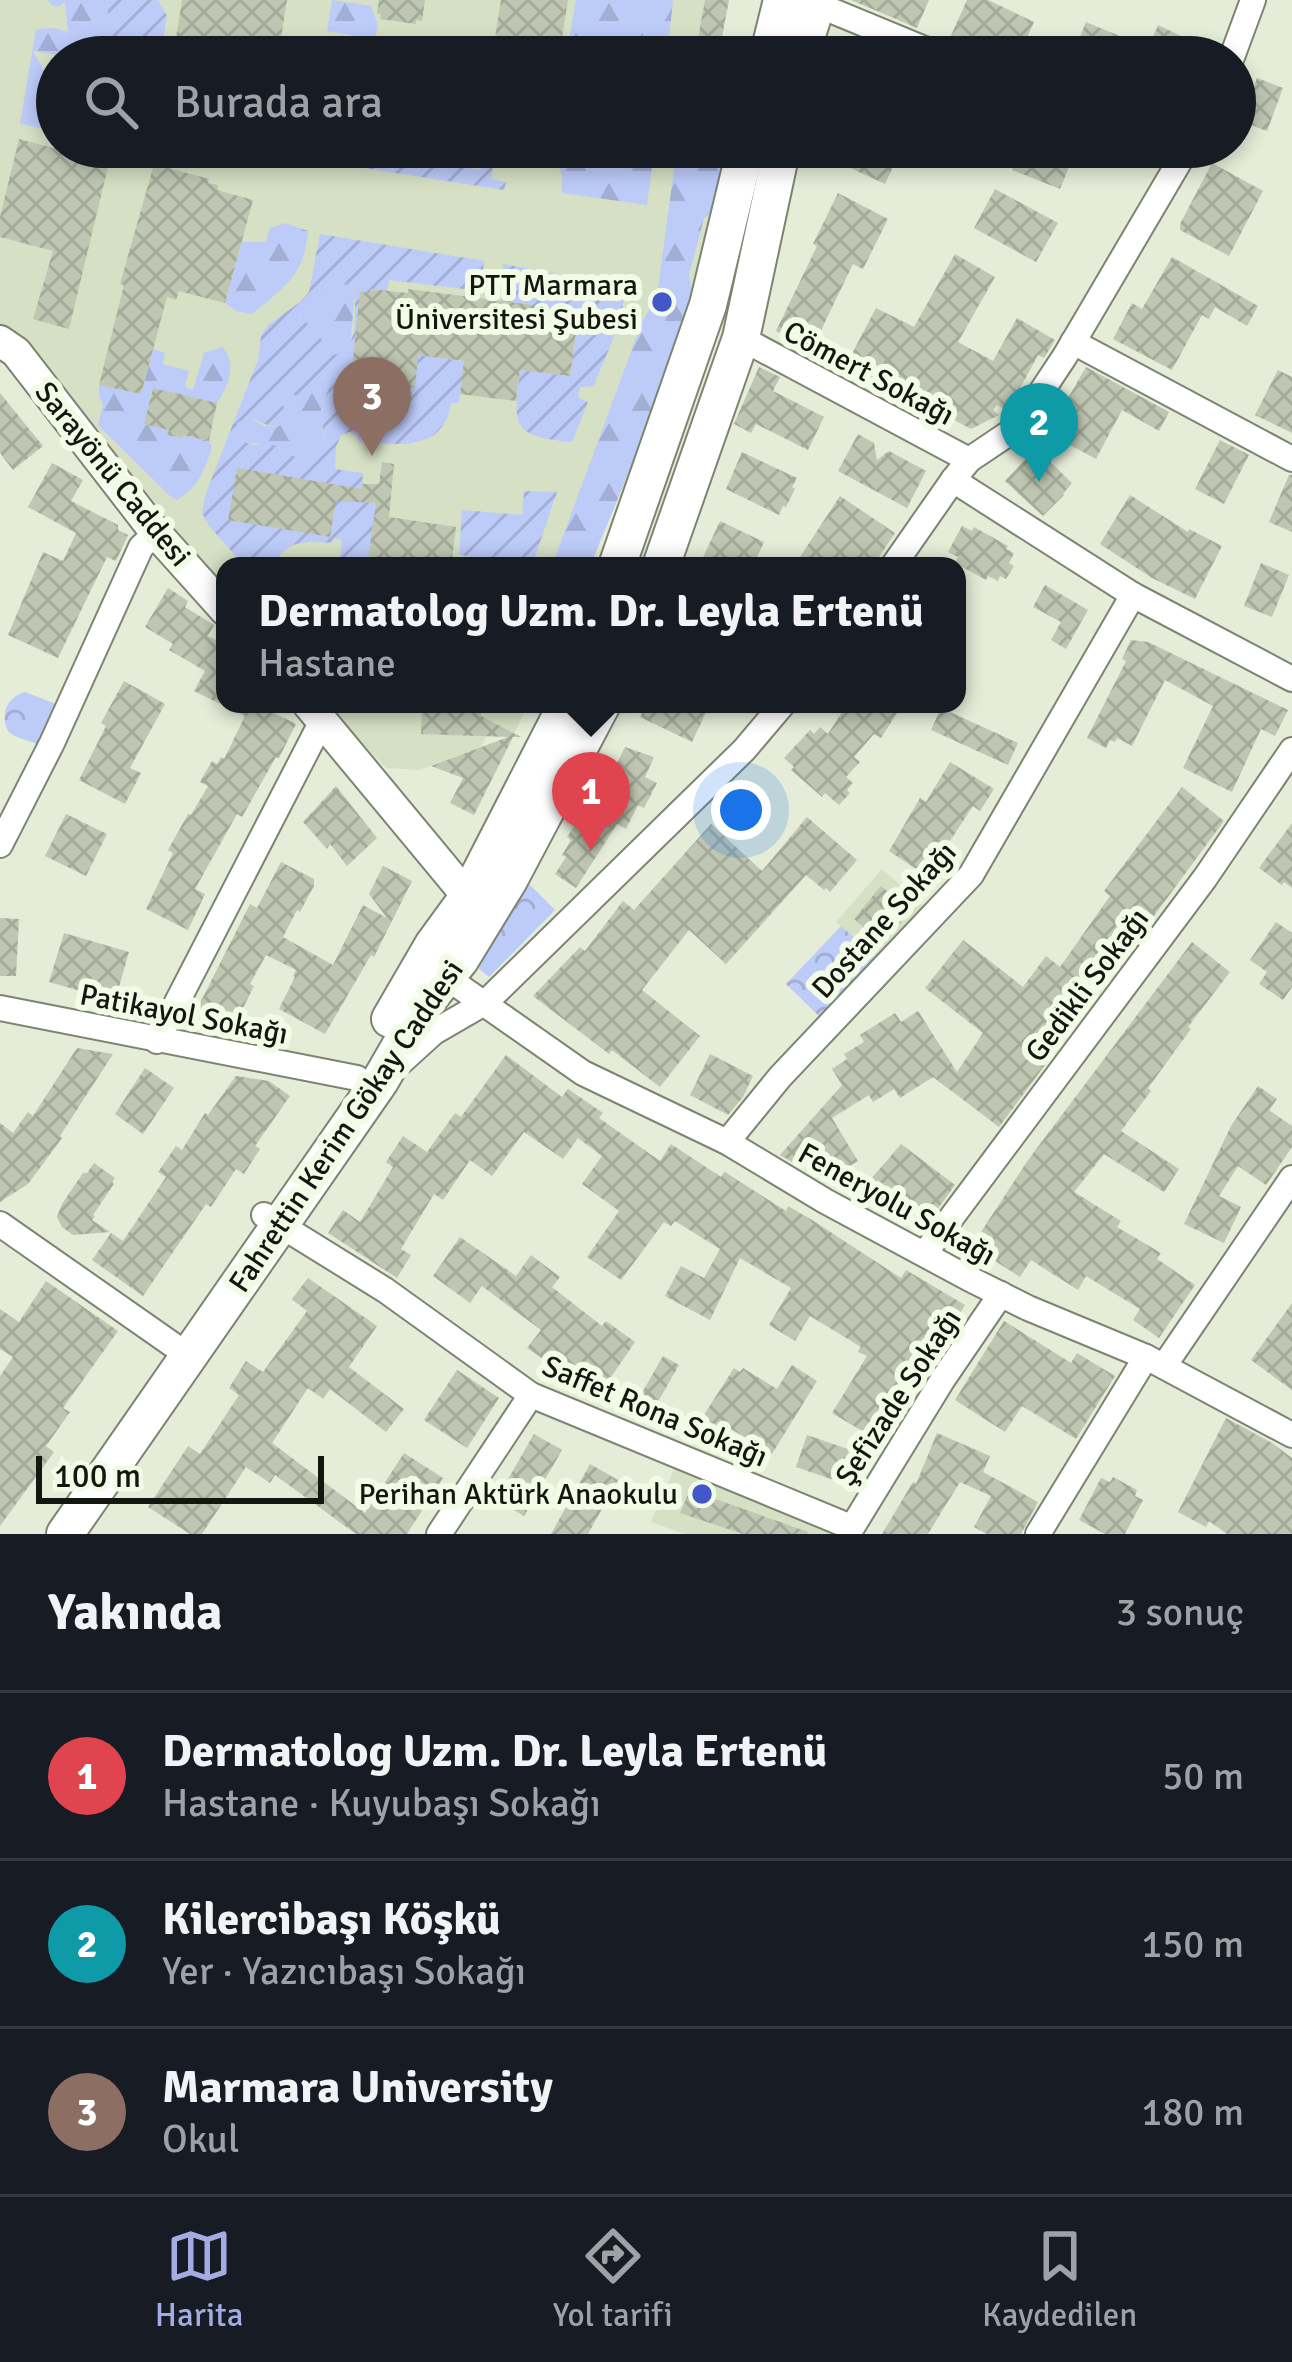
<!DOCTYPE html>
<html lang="tr">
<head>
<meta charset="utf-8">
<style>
  body { margin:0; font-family:Signika,sans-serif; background:#242831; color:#f1f3f6 }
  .scale { position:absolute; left:36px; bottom:30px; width:288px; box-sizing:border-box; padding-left:12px; border:6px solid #141710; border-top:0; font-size:33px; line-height:42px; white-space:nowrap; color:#141710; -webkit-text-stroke:9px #f2fbe6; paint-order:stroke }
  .you { position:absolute; left:741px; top:810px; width:42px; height:42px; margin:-30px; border:9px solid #fff; border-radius:50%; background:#1a73e8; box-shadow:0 0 0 18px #1a73e833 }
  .badge { display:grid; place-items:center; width:78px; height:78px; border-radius:50%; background:#a3ace2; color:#fff; font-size:39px; font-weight:700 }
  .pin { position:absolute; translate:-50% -99px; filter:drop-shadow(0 3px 6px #0008) }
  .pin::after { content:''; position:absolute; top:63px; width:42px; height:36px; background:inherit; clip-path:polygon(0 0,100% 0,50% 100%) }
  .popup { position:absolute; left:216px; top:557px; width:750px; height:156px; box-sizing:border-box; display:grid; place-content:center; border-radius:24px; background:#171b24; filter:drop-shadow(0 3px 9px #0005); font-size:39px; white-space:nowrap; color:#9ea1a6 }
  .popup b { font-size:45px; color:#f1f3f6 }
  .popup::after { content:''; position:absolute; left:50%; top:100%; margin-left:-24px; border:24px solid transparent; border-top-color:#171b24 }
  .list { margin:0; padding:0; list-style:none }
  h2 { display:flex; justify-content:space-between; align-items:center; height:156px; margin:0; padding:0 48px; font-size:51px }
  h2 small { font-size:39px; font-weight:400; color:#9ea1a6 }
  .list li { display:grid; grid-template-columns:78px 1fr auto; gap:36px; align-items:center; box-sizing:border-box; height:168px; padding:0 48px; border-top:3px solid #363941 }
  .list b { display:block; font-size:45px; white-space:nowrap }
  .list p { margin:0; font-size:39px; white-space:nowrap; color:#9ea1a6 }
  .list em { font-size:39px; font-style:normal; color:#9ea1a6 }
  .icon { flex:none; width:66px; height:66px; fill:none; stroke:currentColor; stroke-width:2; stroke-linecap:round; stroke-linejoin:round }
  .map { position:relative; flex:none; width:1292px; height:1534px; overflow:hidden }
  .search { position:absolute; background:#171b24; box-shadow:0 6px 18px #0003; left:36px; right:36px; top:36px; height:132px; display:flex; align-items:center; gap:30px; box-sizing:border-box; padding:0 42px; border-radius:66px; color:#9ea1a6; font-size:45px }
  .sheet { height:660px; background:#171b24 }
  nav { display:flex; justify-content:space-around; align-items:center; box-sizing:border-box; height:168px; border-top:3px solid #363941; background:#171b24; font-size:33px; color:#9ea1a6 }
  nav a { display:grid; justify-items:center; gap:6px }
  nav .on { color:#a3ace2 }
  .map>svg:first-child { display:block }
</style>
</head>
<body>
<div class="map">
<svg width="1292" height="1534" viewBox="0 0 1292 1534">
  <defs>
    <pattern id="forest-firs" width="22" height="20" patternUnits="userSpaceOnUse" patternTransform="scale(3)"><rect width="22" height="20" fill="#bdcbf9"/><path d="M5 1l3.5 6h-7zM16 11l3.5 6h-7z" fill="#a2aed4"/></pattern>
    <pattern id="park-crowns" width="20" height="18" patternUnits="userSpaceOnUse" patternTransform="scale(3)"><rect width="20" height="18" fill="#bdcbf9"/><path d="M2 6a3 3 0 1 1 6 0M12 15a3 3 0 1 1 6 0" fill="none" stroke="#a2aed4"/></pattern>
    <pattern id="garden-furrows" width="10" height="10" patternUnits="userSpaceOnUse" patternTransform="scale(3)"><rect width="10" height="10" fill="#bdcbf9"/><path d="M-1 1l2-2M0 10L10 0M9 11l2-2" fill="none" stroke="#a2aed4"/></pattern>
    <pattern id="building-cross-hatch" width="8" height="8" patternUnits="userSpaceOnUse" patternTransform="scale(3)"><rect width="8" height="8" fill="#bfc7b3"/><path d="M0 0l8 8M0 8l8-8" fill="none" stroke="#a3aa99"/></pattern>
  </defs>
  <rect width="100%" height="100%" fill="#e5edd8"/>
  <!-- built -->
  <g fill="#d5e0c5">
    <polygon points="0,0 729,0 718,57 57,57 57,147 729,147 685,336 590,566 225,566 225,597 0,330"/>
    <polygon points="325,704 528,704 514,734 493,723 481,747 419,770 386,768"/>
    <polygon points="882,869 924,906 878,959 836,922"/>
    <polygon points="675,1467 834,1534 684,1534 651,1522"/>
  </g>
  <!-- forest -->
  <g fill="url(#forest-firs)">
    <path d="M48 0H112L107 3 111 41 142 48 155 57H98L95 53 70 57 33 51C49 77 57 100 57 131L20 124 36 29 54 28 68 32 65 2 58 7 51 5Z"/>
    <polygon points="332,0 371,6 378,25 375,39 327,31"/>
    <polygon points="576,0 673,0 667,57 641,57 640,41 615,49 606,57 566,57"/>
    <polygon points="548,147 655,147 647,205 562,193 562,174"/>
    <polygon points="677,147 729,147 720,205 704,218 689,275 694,303 685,336 590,566 552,566 642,322 650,308 665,314 674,296 658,288"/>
    <path d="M285 223 308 231C304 277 284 287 252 314L236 311 225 303 242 242H266L270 228Z"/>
    <polygon points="335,283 348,284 355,291 350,348 341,355 332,356 315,331 300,321 299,312 318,300 321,289"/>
    <path d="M222 347C238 362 228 387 217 403L152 389 145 424 168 430V434L182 438 183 435 209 441 212 447C205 469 199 487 177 500L170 496 98 425 103 405 99 395V385L141 394 153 349 165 353 163 364 189 371 185 387 193 390 204 353Z"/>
    <polygon points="316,384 324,384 328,390 321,409 324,441 322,449 316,454 295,457 287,455 280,448 241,441 237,433 237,423 248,417 264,426 277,427 289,416 278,398 283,394"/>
  </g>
  <!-- park -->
  <g fill="url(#park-crowns)">
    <path d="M25 692 56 704 37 744C28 740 15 738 8 731 0 714 7 697 25 692Z"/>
    <polygon points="522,877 555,910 489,977 471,962"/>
    <polygon points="841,926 878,959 821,1018 786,984"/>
  </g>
  <!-- garden -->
  <g fill="url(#garden-furrows)" fill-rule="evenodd">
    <polygon points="112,0 158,0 167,16 160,57 155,57 142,48 111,41 107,3"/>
    <polygon points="308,147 408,160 407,147 435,147 438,164 481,170 469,147 496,147 491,179 506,182 504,190 306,159"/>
    <path d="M320 234 484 261 481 291 389 280 387 291 371 289 370 293H360L418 355 464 361 459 403H451C444 453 395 445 358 441V435L349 432 341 435 336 447 335 469 363 473 361 501 377 503 367 566 328 563 327 566H320L330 558 340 557 342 540 335 538 331 543C306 541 284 540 275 566H245L209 526 202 513 206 493 258 360 261 336 268 325 300 302 309 292ZM335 283 348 285 355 290C354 314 361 352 331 355L313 325 300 321 299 313 318 300 322 289ZM316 384H324L328 390 321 409 324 441 322 449 316 454 295 457 272 444 254 445 242 441 237 433V423L248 417C263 422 279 436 289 416L279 398 282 394 303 396Z"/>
    <path d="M503 264 624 286C626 319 605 355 594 386L580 387 578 397 588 402 572 442C511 436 513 427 520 370L570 376 579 312 501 301Z"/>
    <polygon points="524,491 557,492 532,566 459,555 462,510 522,515"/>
  </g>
  <!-- building -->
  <g fill="url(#building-cross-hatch)">
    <polygon points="182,0 287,0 278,57 173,57"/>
    <polygon points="379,0 425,0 422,21 416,20 416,24 380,19 381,14 377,14"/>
    <polygon points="501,0 568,0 559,57 453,57 453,41 494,44"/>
    <polygon points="705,0 729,0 718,57 695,55"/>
    <polygon points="851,0 929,0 917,28"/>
    <polygon points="967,0 988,0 1034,22 1018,57 985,57 949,40"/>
    <polygon points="1086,22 1148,48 1158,25 1202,46 1196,57 1072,57"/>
    <polygon points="1257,78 1283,88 1267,131 1241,121"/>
    <polygon points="19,139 109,163 69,329 33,319 53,251 0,237 0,217"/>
    <polygon points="833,147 902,147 885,184 829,158"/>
    <polygon points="984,147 1077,147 1060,189 1012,170 1016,160"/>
    <polygon points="1212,163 1263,191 1229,256 1180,230 1180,224"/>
    <polygon points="154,164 209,179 208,183 218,185 217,190 253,200 225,303 179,291 176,300 167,297 141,394 99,385 124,285 120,284"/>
    <polygon points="995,189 1058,223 1036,262 974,228"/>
    <polygon points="838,193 888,219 863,269 853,264 812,349 776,331 817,246 813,244"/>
    <polygon points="955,254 995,277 958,342 993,361 1017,318 1055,340 1044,358 1038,355 1008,411 997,405 993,410 999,415 971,429 893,387 892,390 845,367 876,308 914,327"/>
    <polygon points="1172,257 1258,306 1247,326 1215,307 1209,319 1202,315 1172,370 1113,339 1132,303 1142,309"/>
    <polygon points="371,289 408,293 408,289 579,311 570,376 520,370 516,401 460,394 464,361 418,355 415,388 351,379 360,292 370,293"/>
    <polygon points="759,367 780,377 773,391 824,417 808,450 756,424 751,433 734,424"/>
    <polygon points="1086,367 1169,412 1159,431 1122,410 1096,459 1044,431 1064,396 1068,398"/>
    <polygon points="1278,370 1292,377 1292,433 1255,415"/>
    <polygon points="153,388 217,403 209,441 183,435 183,438 167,435 169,430 144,424"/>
    <polygon points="0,393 43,446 13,470 0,453"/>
    <polygon points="858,434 874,443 877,460 889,451 926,471 907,508 838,471"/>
    <polygon points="1220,440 1249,455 1224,504 1195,489"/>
    <polygon points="1036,448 1072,483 1063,494 1064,495 1043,516 1005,481"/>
    <polygon points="742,452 797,478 792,487 795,489 786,507 783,506 779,515 726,489"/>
    <polygon points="382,462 394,464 389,517 456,527 451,566 367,566 376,503 336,501 330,537 228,520 237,468 362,489 362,484 379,484"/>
    <polygon points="52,463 83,480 71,501 118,525 118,530 128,535 116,561 107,557 58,658 8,635 43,552 63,561 76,533 28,507"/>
    <polygon points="1289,475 1292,475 1292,532 1269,522"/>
    <polygon points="1130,495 1188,532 1189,529 1222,546 1195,599 1152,578 1100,544"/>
    <polygon points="840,496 895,533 873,566 794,566"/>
    <polygon points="720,521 764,542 753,566 699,566"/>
    <polygon points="962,526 972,531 974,527 1008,546 1006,549 1014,553 1009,563 1014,566 1006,579 1000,576 998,581 988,576 986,580 955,563 958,557 948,552"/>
    <polygon points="1261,563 1289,575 1272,617 1244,606"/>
    <polygon points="1045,585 1088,610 1066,649 1051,640 1061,622 1033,607"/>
    <polygon points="168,588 188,601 185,607 214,625 208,636 225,645 225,704 276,704 272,712 296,724 279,758 276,757 242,817 237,814 195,889 205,894 188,930 146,909 173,853 168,850 188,814 191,815 208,786 200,782 212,761 217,764 221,757 224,759 245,716 194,691 205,671 169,650 173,644 145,627"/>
    <polygon points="1131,640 1148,642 1288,710 1275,736 1261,729 1232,792 1183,768 1213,706 1165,680 1132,746 1117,738 1115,742 1110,740 1106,748 1087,738 1126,661 1122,659"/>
    <polygon points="124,681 165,704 130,768 141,773 125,804 79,780 106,726 101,723"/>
    <polygon points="422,704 482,704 481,716 521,737 513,737 474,815 450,803 463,778 431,766 508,737 421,734"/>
    <polygon points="647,704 710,704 692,742 640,717"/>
    <polygon points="847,704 903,704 881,738 874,734 854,757 860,762 846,777 853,783 847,790 850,793 839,805 825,793 822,797 791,770 794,767 784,758 810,730 814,734 820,727 828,734"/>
    <polygon points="941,708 1018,743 1008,765 931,730"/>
    <polygon points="625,747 654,757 645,777 657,783 644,808 638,805 626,829 617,824 576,888 555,874 566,857 562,855 571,840 567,837 577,822 585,828"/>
    <polygon points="950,762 994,789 980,811 973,806 927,876 889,851 920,798 926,802"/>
    <polygon points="336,786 377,838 347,866 330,844 327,849 303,822"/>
    <polygon points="1182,787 1224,821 1148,924 1143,921 1093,992 1097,995 999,1127 933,1077 900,1098 894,1089 873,1102 869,1095 832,1118 858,1161 824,1181 816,1176 807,1162 801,1167 780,1155 842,1085 832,1069 847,1059 844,1054 864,1042 860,1035 895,1013 901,1022 918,1011 957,1072 983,1033 925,988 963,940 1023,987 1046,956 1060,967 1110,896 1104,891"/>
    <polygon points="66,814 107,834 86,876 45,856"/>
    <polygon points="807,817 857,860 830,892 826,888 824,890 806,875 726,964 689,930 642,990 700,1036 660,1087 612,1050 609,1054 533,996 580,947 585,951 623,901 634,910 711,824 762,871"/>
    <polygon points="1292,823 1292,888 1284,882 1282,885 1259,868"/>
    <polygon points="281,862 314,879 314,886 300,912 297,910 283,937 333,965 363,905 387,918 369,894 383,866 412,881 374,957 371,955 325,1034 279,1009 295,977 293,976 296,970 266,955 250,984 254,986 238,1018 234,1017 230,1024 196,1011 250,904 257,908"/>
    <polygon points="881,886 906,907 898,917 902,921 889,936 886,933 879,941 854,919"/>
    <polygon points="0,918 19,919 16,976 0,976"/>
    <polygon points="1276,922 1292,933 1292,987 1283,1000 1259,984 1267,972 1250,960"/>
    <polygon points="64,933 129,952 115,1001 49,982"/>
    <polygon points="1192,942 1230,972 1188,1027 1191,1029 1148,1088 1151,1091 1121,1131 1179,1169 1164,1192 1104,1154 1074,1192 1121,1221 1117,1227 1161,1253 1157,1259 1195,1285 1159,1338 1133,1320 1140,1309 1086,1276 1078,1290 1031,1260 1020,1277 972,1246 1028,1160"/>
    <polygon points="77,1048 113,1054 60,1136 62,1138 28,1184 0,1202 0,1123 13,1133 28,1112 33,1116"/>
    <polygon points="710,1054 753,1076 743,1097 728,1115 690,1095"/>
    <polygon points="506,1055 562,1097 568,1089 603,1113 599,1118 660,1161 671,1144 721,1177 725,1172 786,1211 788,1206 812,1220 901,1278 906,1270 965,1305 918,1386 914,1384 879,1441 832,1413 867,1356 858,1352 861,1347 810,1316 795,1341 769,1325 791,1288 740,1258 710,1320 665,1296 681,1266 704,1278 720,1249 675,1221 671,1226 664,1222 621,1280 587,1257 619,1211 582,1184 602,1156 578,1138 563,1159 524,1132 492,1176 470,1160 443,1200 434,1194 401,1249 411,1255 397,1278 328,1233 343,1210 360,1222 393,1167 386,1162 403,1136 427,1152 455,1113 461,1117"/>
    <polygon points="145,1068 174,1088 143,1134 115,1114"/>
    <polygon points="236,1076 269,1081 290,1096 255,1146 260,1149 244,1174 236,1169 211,1207 206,1204 143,1296 92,1260 111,1233 123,1241 166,1177 158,1172 176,1146 182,1150 205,1113 208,1115"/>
    <polygon points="1258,1086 1277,1099 1269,1110 1292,1126 1292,1147 1266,1185 1238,1166 1219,1196 1241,1207 1224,1243 1184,1224 1231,1126"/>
    <polygon points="901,1144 955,1185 923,1229 867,1193 874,1183 870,1180"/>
    <polygon points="94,1163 115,1178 112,1182 114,1184 93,1215 95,1216 92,1220 110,1232 73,1235 62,1227 57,1217 62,1204 83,1173 87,1173"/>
    <polygon points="460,1237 516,1276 531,1255 560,1277 552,1287 602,1326 606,1321 635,1342 598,1396 527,1348 541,1330 482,1286 470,1303 433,1276"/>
    <polygon points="308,1278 377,1326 349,1367 404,1409 386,1432 330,1389 323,1399 308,1388 272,1443 365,1513 404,1453 443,1478 407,1534 356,1534 275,1475 270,1483 246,1467 202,1534 190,1534 148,1507 188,1446 200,1454 239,1395 229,1388 246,1361 263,1372 307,1311 292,1299"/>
    <polygon points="46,1281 118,1331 63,1408 70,1412 46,1446 54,1452 0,1526 0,1376 13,1357 0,1349 0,1309 19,1322"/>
    <polygon points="1292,1303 1292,1390 1251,1360"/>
    <polygon points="1004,1321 1071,1363 1077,1353 1115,1376 1076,1439 1022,1406 1005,1432 955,1400"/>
    <polygon points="663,1356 679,1365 651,1414 635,1405"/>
    <polygon points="792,1365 817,1381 772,1454 731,1429 728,1434 702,1418 734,1368 740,1372 743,1368 777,1389"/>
    <polygon points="457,1370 499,1398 467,1448 424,1420"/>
    <polygon points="1226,1418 1272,1443 1292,1458 1292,1534 1227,1534 1209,1521 1206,1527 1178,1512"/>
    <polygon points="937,1433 990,1456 983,1472 1038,1502 1021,1534 987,1534 974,1527 991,1496 960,1482 928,1534 882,1534 913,1482 916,1484"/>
    <polygon points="534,1434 562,1450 524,1516 496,1500"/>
    <polygon points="807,1435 865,1455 854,1487 796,1467"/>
    <polygon points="590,1464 618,1480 588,1534 551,1534"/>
    <polygon points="1113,1477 1137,1490 1135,1496 1143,1500 1125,1534 1105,1534 1079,1520 1101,1478 1110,1482"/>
    <polygon points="690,1490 808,1532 807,1534 743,1534 680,1513"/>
  </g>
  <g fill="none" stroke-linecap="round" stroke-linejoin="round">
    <defs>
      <g id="minor">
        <polyline points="818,5 944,57"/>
        <polyline points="1232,57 1253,0"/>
        <polyline points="741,338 969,460"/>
        <polyline points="1073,342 1292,459"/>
        <polyline points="953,480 1133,595 1292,679"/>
        <polyline points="893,566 953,480 969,460 1018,427 1065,356 1188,147"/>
        <polyline points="0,845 52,743 141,547 156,533"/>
        <polyline points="446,977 583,1073 727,1142 825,1201 968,1278 1028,1308 1146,1357 1292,1435"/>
        <polyline points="0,1008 357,1078"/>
        <polyline points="157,1041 322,721"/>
        <polyline points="401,1062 434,1032 486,1002 744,750 783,704"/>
        <polyline points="727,1142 780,1077 971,875 1133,595"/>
        <polyline points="264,1215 385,1290 531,1395 851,1527"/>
        <polyline points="0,1224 173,1345"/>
        <polyline points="925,1253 1205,878 1292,750"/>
        <polyline points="1164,1366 1292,1178"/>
        <polyline points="439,1534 531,1395"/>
        <polyline points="848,1534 943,1379 1001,1294"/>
        <polyline points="1038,1534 1146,1357"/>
      </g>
      <g id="tertiary">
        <polyline points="0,341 16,352 156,533 225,610"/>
        <polyline points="308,704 468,897"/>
      </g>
      <g id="primary">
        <polyline points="768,57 782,0"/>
        <polyline points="800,57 818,0"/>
        <polyline points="617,566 708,305 746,147"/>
        <polyline points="661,566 741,338 782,147"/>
        <polyline points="390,1019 433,945 468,897 567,704"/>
        <polyline points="65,1534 380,1081 425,1003 460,960 509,880 602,704"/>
      </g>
    </defs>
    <!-- minor casing -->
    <use href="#minor" stroke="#7d8471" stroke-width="28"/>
    <!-- tertiary casing -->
    <use href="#tertiary" stroke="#7d8471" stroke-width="34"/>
    <!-- primary casing -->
    <use href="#primary" stroke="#7d8471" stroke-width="40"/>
    <!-- minor -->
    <use href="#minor" stroke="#fff" stroke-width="24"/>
    <!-- tertiary -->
    <use href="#tertiary" stroke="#fff" stroke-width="30"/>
    <!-- primary -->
    <use href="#primary" stroke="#fff" stroke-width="36"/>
  </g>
  <!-- markers -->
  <g fill="#4356ca" stroke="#f2fbe6" stroke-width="4.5">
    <circle cx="662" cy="302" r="12"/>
    <circle cx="702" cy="1494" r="12"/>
  </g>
  <g text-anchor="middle" stroke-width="12" stroke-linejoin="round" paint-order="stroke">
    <!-- poi labels -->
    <g font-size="30" fill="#141710" stroke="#f2fbe6" text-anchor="end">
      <text x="638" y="295">PTT Marmara<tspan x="638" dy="34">Üniversitesi Şubesi</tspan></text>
      <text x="678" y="1504">Perihan Aktürk Anaokulu</text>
    </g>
    <!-- street labels -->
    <g font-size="30" fill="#141710" stroke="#f2fbe6">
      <text transform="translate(869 373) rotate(28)" y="10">Cömert Sokağı</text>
      <text transform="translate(113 474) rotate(51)" y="10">Sarayönü Caddesi</text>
      <text transform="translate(884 920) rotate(-48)" y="10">Dostane Sokağı</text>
      <text transform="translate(1087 985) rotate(-53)" y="10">Gedikli Sokağı</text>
      <text transform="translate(184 1014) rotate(11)" y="10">Patikayol Sokağı</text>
      <text transform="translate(346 1126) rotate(-56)" y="10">Fahrettin Kerim Gökay Caddesi</text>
      <text transform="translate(897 1204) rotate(29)" y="10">Feneryolu Sokağı</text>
      <text transform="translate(898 1397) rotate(-57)" y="10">Şefizade Sokağı</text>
      <text transform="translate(655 1411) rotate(23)" y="10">Saffet Rona Sokağı</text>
    </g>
  </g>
</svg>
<div class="scale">100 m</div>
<div class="you"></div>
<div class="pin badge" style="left:591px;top:851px;background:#e0444e">1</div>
<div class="popup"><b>Dermatolog Uzm. Dr. Leyla Ertenü</b>Hastane</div>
<div class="pin badge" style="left:1039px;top:482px;background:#0f9aa8">2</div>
<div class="pin badge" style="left:372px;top:456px;background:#8d6e63">3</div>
<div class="search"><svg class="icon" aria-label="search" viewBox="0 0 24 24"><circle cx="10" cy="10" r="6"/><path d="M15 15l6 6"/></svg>Burada ara</div>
</div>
<section class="sheet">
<h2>Yakında<small>3 sonuç</small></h2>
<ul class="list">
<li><span class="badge" style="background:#e0444e">1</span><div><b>Dermatolog Uzm. Dr. Leyla Ertenü</b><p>Hastane · Kuyubaşı Sokağı</p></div><em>50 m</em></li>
<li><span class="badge" style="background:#0f9aa8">2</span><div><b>Kilercibaşı Köşkü</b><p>Yer · Yazıcıbaşı Sokağı</p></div><em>150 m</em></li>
<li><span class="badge" style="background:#8d6e63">3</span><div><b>Marmara University</b><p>Okul</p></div><em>180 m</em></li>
</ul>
</section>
<nav>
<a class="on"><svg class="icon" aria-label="map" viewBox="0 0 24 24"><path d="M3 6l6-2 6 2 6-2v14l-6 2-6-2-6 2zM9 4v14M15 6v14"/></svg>Harita</a>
<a><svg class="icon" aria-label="directions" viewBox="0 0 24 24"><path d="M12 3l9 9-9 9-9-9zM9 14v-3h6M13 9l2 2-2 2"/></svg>Yol tarifi</a>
<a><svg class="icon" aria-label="saved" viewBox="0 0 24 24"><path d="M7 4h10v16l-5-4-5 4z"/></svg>Kaydedilen</a>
</nav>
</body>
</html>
